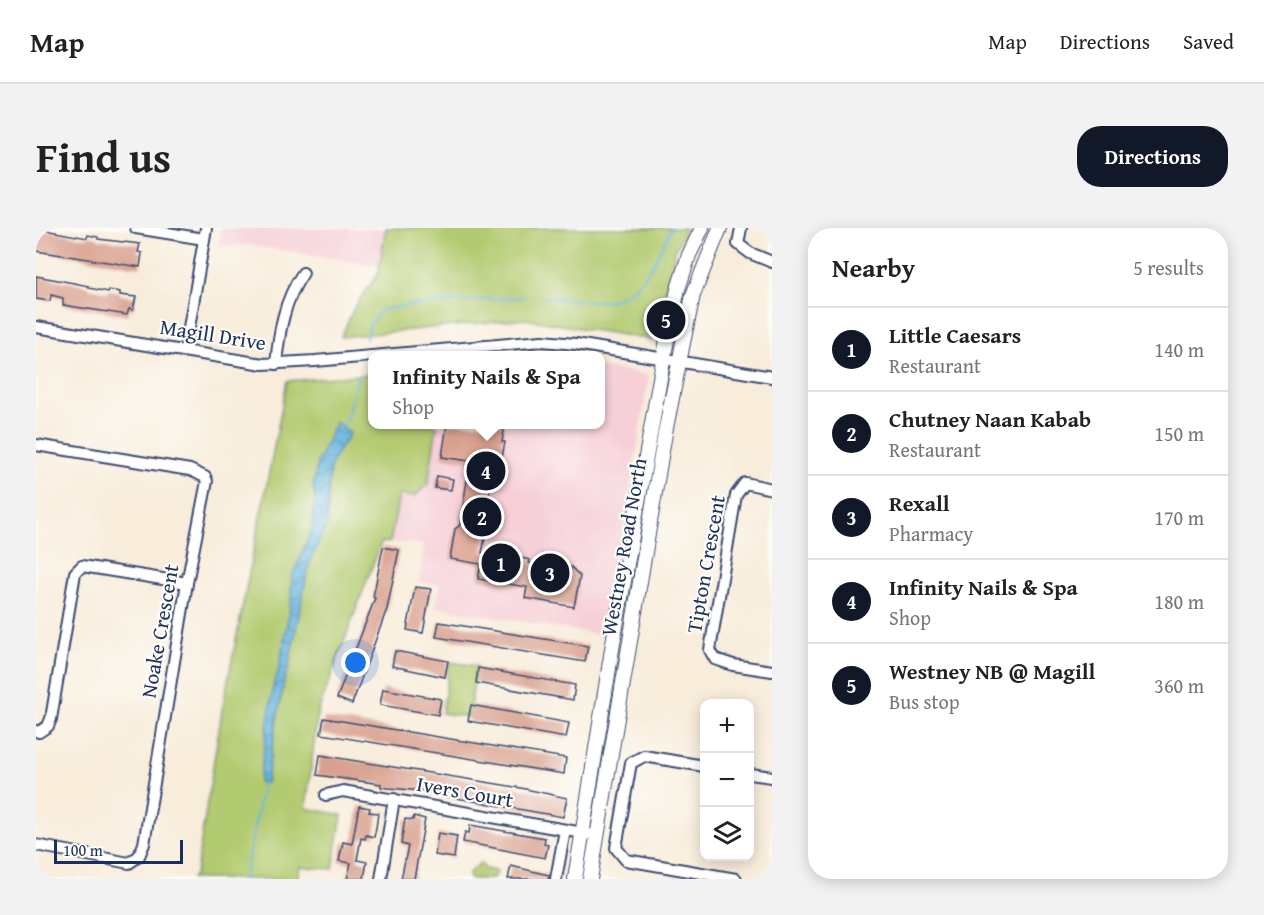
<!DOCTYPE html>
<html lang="en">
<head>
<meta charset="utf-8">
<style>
  body { margin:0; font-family:"Gentium Book Plus",serif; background:#f2f2f2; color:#222 }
  .controls { position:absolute; right:18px; bottom:18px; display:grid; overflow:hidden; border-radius:12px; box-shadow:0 3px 15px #0003 }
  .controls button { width:54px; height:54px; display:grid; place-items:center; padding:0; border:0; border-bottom:2px solid #e0e0e0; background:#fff; color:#222; font:30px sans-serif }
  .scale { position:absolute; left:18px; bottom:15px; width:129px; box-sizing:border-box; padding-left:6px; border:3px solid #1b2f5e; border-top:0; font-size:16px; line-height:21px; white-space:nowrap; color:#1b2f5e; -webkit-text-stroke:4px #fdfcf7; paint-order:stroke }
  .you { position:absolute; left:320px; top:435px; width:21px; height:21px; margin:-15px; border:4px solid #fff; border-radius:50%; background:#1a73e8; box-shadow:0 0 0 9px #1a73e833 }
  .badge { display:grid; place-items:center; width:39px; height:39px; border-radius:50%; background:#111827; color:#fff; font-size:20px; font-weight:700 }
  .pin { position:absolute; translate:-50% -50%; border:3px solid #fff; box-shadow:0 2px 6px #0006 }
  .popup { position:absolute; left:332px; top:123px; width:237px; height:78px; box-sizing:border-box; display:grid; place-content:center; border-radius:12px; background:#fff; filter:drop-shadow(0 2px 4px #0005); font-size:20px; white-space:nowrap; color:#767676 }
  .popup b { font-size:22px; color:#222 }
  .popup::after { content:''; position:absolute; left:50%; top:100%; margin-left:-12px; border:12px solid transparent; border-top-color:#fff }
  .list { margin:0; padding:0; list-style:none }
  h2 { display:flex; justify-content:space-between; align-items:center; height:78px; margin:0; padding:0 24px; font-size:26px }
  h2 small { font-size:20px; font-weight:400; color:#767676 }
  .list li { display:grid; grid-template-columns:39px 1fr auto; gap:18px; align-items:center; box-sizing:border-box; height:84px; padding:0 24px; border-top:2px solid #e0e0e0 }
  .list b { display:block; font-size:22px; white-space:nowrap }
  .list p { margin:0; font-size:20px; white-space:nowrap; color:#767676 }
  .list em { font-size:20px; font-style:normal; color:#767676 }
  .icon { flex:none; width:33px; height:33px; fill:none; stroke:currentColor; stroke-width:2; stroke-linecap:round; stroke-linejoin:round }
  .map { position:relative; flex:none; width:736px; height:651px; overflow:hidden; border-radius:24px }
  header { display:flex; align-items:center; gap:36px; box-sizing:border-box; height:84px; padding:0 30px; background:#fff; border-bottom:2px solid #e0e0e0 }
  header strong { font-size:28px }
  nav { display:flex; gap:33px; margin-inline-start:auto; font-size:21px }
  .intro { display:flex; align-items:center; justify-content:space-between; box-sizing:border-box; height:144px; padding:0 36px }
  h1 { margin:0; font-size:42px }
  .button { padding:15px 27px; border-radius:24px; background:#111827; color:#fff; font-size:21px; font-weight:700 }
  main { display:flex; gap:36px; padding:0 36px }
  aside { flex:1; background:#fff; border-radius:24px; box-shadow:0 3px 15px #0003 }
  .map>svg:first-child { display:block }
</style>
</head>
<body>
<header>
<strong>Map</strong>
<nav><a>Map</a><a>Directions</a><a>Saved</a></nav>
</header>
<div class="intro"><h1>Find us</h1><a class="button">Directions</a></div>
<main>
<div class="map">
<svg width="736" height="651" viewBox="0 0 736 651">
  <defs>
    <pattern id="water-waves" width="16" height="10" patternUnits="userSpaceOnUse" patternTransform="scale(1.5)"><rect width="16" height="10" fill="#63b3dd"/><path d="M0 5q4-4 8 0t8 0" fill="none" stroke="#5192b6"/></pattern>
  </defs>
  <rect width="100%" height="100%" fill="#fdfcf7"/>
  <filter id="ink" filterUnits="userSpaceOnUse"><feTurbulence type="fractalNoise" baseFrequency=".0167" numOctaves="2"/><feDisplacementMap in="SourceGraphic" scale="12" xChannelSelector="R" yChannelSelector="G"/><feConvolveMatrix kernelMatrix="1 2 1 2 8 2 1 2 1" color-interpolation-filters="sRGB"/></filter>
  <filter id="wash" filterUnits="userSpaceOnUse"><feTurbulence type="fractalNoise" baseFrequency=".008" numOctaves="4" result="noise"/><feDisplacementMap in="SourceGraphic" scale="24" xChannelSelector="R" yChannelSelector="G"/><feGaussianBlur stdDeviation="1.35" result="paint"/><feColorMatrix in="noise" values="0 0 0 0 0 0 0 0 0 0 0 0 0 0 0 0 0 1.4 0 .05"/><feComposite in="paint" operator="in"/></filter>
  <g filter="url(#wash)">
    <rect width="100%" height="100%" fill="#f8ecda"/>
    <!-- built -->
    <g fill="#f6cfd7">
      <polygon points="185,0 350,0 344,38 213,17 182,19"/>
      <polygon points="564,139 613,147 570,408 399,379 403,357 383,354 388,316 354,314 363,267 392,255 401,197 564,196"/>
    </g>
    <!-- green -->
    <g fill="#b2ca6f" stroke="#667c66" stroke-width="1.5">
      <polygon points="350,0 650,0 640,21 617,112 489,91 305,109 318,80 342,46"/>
      <polygon points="336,146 336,196 401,197 392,256 379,268 363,267 354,314 345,315 282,483 270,580 306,587 297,641 264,639 261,651 156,651 160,644 186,483 251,153"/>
      <polygon points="414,434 441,438 432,489 406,485"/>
      <polygon points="444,635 450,641 460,643 457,651 433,651 433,645"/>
    </g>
    <!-- water -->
    <polygon fill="url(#water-waves)" stroke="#3f719e" stroke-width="1.5" points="300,194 314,205 298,230 294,241 291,291 292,294 273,336 252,442 249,448 230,555 223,555 237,459 242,444 254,380 256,349 276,301 279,270 277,257 282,233"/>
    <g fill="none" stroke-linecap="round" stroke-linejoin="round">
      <!-- stream -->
      <g stroke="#63b3dd" stroke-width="2">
        <path d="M508 69C526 70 553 75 569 73 606 68 621 30 635 0"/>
        <polyline points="330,111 334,96 345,82 374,77 489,69"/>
        <polyline points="305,199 310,192 322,148"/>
        <polyline points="208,651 227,554"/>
      </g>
    </g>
    <g id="blocks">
      <!-- building -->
      <g fill="#d9a08f">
        <polygon points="3,1 51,10 52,7 62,9 62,11 104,16 102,24 106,25 104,39 0,23"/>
        <polygon points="0,48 38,55 53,58 53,60 72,64 73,62 84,64 84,67 100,69 97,82 93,81 91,87 27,77 27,70 15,67 14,73 0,71"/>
        <polygon points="411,196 469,196 466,214 469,214 466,230 458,239 450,284 457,285 456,295 452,294 446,325 451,326 451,329 480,334 481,329 494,332 493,335 506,337 507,334 535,339 544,348 538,379 489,370 491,359 442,351 445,336 414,331 419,301 424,297 434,233 406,229"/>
        <polygon points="401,248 417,251 415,262 399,260"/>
        <polygon points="347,319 363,322 351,381 316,476 301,470 339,370 337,369"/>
        <polygon points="379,359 395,361 387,405 371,402"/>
        <polygon points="403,394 552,418 549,434 400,409"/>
        <polygon points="359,423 412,433 409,449 356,438"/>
        <polygon points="442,440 539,457 537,472 440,455"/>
        <polygon points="347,461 405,471 402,487 344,477"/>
        <polygon points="435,477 533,495 530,510 432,493"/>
        <polygon points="288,490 530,530 528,546 285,506"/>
        <polygon points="284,527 485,560 531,570 527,589 397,566 398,564 353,560 345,559 345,556 281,547"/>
        <polygon points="323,578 334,580 333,584 342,585 340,600 338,609 330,607 329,611 325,610 321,632 331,634 328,651 311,651 315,635 303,633 307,614 316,616"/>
        <polygon points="378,588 389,591 378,651 365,651 372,618 365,616 369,591 377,592"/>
        <polygon points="434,597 509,610 508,616 512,617 509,630 427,614 429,604 433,605"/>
        <polygon points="402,605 421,608 418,630 399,627"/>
        <polygon points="475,638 513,647 513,651 472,651"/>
      </g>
    </g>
  </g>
  <g filter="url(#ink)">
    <use href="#blocks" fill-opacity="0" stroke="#3c4b71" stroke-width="1.5"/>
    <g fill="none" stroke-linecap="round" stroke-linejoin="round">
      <defs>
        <g id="minor">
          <polyline points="100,0 168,11"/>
          <polyline points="705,0 702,16 714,25 736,34"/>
          <polyline points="0,99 227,136 279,133 506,113 540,116 736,149"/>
          <polyline points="149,123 170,0"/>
          <path d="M240 136C243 104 248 72 267 45"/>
          <polyline points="0,217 154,242 169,249 171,253 151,355 108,616 103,628 93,635 0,617"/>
          <polyline points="736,261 709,255 700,267 674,422 679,431 697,437 736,443"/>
          <polyline points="0,503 3,504 12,498 15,491 39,345 46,338 151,355"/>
          <polyline points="668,538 608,528 595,535 580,620 590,632 700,651"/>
          <polyline points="714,546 736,549"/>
          <polyline points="290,567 307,563 553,606"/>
          <polyline points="345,651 358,571"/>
          <polyline points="520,651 529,602"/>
        </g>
        <g id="major">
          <polyline points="539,651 577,415 631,111 642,61 653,27 666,0"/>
          <polyline points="554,651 629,205 647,115 657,67 684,0"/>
        </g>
      </defs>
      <!-- minor casing -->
      <use href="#minor" stroke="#3c4b71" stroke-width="14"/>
      <!-- major casing -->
      <use href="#major" stroke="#3c4b71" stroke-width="16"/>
      <!-- minor -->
      <use href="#minor" stroke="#fff" stroke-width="10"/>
      <!-- major -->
      <use href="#major" stroke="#fff" stroke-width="14"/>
    </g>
  </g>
  <g text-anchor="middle" stroke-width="4.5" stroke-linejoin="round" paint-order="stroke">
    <!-- street labels -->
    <g font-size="21" fill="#1b2f5e" stroke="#fdfcf7">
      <text transform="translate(177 107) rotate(9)" y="7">Magill Drive</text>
      <text transform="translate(588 319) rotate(-80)" y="7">Westney Road North</text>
      <text transform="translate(670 336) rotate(-80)" y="7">Tipton Crescent</text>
      <text transform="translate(124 403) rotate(-80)" y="7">Noake Crescent</text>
      <text transform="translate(429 564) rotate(10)" y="7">Ivers Court</text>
    </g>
  </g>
</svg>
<div class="controls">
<button>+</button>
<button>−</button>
<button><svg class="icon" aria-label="layers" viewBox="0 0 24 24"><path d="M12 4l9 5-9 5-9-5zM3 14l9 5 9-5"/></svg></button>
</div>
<div class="scale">100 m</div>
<div class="you"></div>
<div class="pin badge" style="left:465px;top:335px">1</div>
<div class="pin badge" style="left:446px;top:289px">2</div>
<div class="pin badge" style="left:514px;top:345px">3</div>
<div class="pin badge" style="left:450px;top:243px">4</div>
<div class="popup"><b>Infinity Nails &amp; Spa</b>Shop</div>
<div class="pin badge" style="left:630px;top:92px">5</div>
</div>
<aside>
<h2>Nearby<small>5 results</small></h2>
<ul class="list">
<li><span class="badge">1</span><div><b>Little Caesars</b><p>Restaurant</p></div><em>140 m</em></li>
<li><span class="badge">2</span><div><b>Chutney Naan Kabab</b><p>Restaurant</p></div><em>150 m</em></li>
<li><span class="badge">3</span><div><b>Rexall</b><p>Pharmacy</p></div><em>170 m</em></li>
<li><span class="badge">4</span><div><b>Infinity Nails &amp; Spa</b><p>Shop</p></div><em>180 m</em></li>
<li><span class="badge">5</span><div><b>Westney NB @ Magill</b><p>Bus stop</p></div><em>360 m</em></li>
</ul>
</aside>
</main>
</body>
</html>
